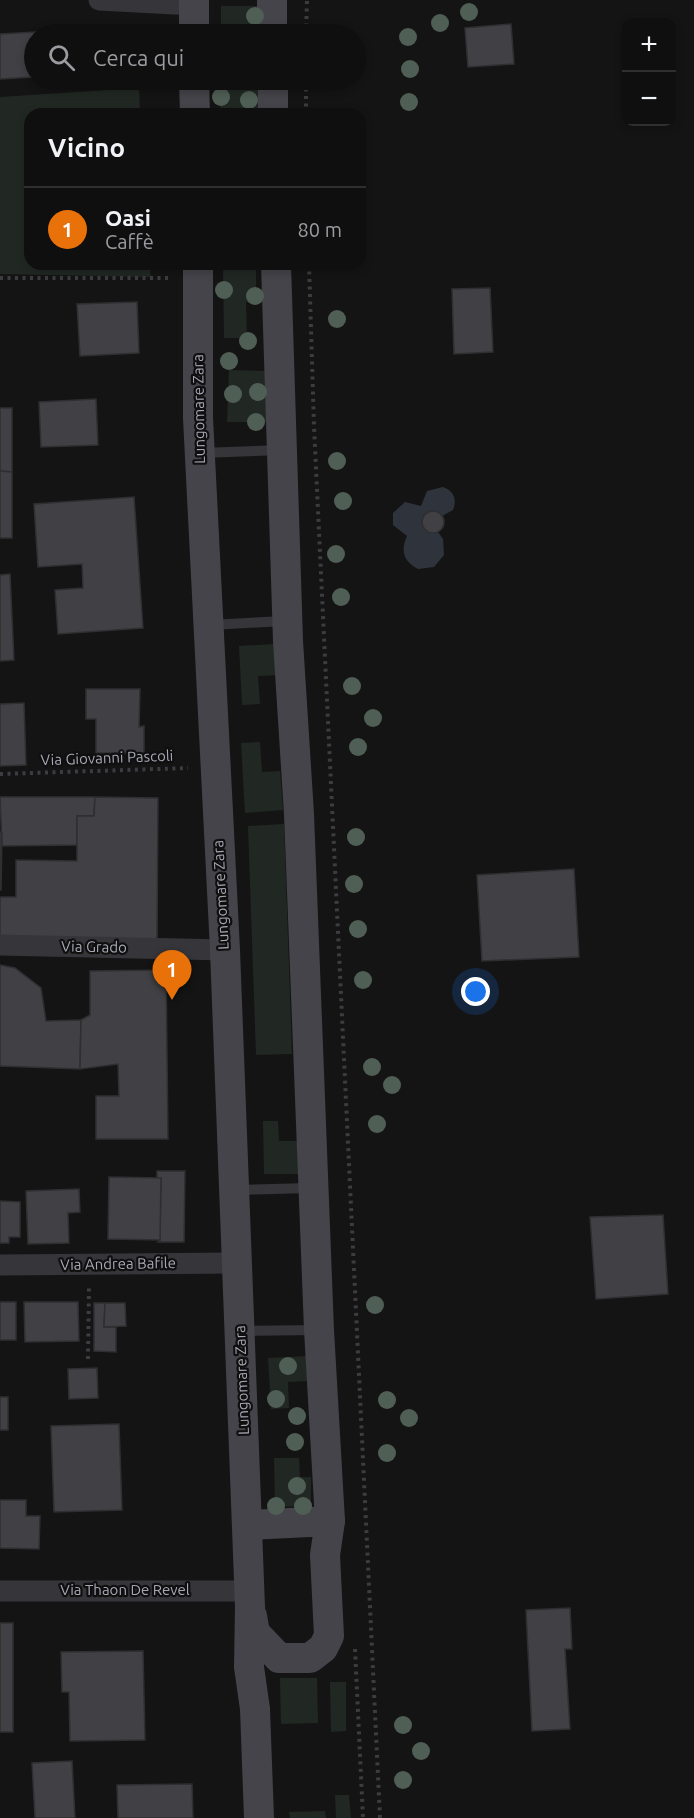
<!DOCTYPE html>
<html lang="it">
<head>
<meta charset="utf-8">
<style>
  body { margin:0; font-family:Ubuntu,sans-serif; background:#181819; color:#f1f3f6 }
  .controls { position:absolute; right:18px; top:18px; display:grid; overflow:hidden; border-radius:12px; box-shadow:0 3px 9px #0003 }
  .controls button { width:54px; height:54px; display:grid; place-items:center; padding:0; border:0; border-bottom:2px solid #2f2f30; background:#0f0f10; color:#f1f3f6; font:30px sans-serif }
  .you { position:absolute; left:476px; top:992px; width:21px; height:21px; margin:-15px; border:4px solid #fff; border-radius:50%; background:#1a73e8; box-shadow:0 0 0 9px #1a73e833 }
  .badge { display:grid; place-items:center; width:39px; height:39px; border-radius:50%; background:#7c3aed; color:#fff; font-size:20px; font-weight:700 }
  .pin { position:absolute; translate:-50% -50px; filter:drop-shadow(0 2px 3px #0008) }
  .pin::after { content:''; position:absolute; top:32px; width:21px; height:18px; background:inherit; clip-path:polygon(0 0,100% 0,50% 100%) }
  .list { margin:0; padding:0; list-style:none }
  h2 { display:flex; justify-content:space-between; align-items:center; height:78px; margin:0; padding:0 24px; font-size:26px }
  h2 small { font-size:20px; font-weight:400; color:#9b9c9f }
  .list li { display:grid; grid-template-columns:39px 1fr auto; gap:18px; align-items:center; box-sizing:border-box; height:84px; padding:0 24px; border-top:2px solid #2f2f30 }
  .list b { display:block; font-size:22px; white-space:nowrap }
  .list p { margin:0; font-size:20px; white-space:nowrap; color:#9b9c9f }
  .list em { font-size:20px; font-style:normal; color:#9b9c9f }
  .icon { flex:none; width:33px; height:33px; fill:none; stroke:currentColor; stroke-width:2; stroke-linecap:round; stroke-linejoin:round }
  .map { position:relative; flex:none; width:694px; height:1818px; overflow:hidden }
  .search { position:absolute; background:#0f0f10; box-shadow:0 3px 9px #0003; left:24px; top:24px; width:342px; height:66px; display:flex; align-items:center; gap:15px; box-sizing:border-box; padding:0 21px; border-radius:33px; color:#9b9c9f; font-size:22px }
  .panel { position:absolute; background:#0f0f10; box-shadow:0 3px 9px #0003; left:24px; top:108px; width:342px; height:162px; border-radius:18px }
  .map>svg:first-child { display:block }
</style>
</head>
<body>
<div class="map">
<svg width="694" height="1818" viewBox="0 0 694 1818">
  <rect width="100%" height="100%" fill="#141415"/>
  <!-- green -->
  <g fill="#212823">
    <rect x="221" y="6" width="39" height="28"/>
    <polygon points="221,80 260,80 260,114 220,114"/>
    <polygon points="139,88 140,114 30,114 30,264 149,264 151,277 0,274 0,97"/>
    <polygon points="223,264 256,264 256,302 246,302 247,338 224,338"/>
    <polygon points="229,370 267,371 266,422 227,422"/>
    <polygon points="276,644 278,675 258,676 260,704 242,705 239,646"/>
    <polygon points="260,742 262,772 280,771 283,810 245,813 241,743"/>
    <polygon points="284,824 292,1054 256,1055 248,826"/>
    <polygon points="263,1121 278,1121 279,1141 298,1141 299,1174 264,1174"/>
    <polygon points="307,1356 309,1381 288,1382 289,1408 271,1409 268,1358"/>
    <polygon points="274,1458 299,1458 300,1477 311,1477 311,1506 275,1507"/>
    <polygon points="280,1678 317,1678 318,1723 281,1724"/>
    <polygon points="330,1682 346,1682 346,1731 331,1732"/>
    <polygon points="335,1795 349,1795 351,1818 336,1818"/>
    <polygon points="325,1811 326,1818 290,1818 289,1812"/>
  </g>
  <!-- water -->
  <path fill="#2f343c" d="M443 487C454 491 457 499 453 510L442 516 429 513 423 519 425 529 428 532H438L443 539 444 555 434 567 418 569C404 562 400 551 407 536L393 525V513L405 502 421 506 427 491Z"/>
  <!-- building -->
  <g fill="#414145" stroke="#2f2e31" stroke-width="1.5">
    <polygon points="511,24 514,64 468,67 465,28"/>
    <polygon points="108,28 109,34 34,34 34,77 0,79 0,34"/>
    <polygon points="490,288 493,352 454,354 452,289"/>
    <polygon points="137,302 139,353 80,356 77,304"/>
    <polygon points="96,399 98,445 41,447 39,402"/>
    <polygon points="0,408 12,408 12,472 0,471"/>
    <polygon points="0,471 12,472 12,538 0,538"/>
    <polygon points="134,497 143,628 58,634 55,590 83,588 82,564 38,567 34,504"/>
    <circle cx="433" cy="522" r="11"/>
    <polygon points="10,574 14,660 0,661 0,575"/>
    <polygon points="86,689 140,689 139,727 144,726 144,753 96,753 96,719 86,719"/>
    <polygon points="24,703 26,765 0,766 0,704"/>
    <polygon points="0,797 95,797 94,816 77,816 77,845 2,846"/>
    <polygon points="95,797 158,798 157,941 0,940 0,897 16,897 16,860 77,861 77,816 94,816"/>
    <polygon points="0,832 2,833 1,890 0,890"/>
    <polygon points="574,869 579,957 482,961 477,875"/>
    <polygon points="0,965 15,968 41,988 46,1021 81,1020 80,1069 0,1066"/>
    <polygon points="166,970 168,1139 96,1139 96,1096 119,1096 118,1064 80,1069 81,1020 90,1015 90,971"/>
    <polygon points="157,1171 185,1171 184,1242 158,1242 160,1240 161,1178 157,1178"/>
    <polygon points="109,1177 161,1178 160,1240 108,1239"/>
    <polygon points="79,1189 80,1212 68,1213 69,1243 28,1244 26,1191"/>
    <polygon points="0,1201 20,1202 20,1237 9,1237 9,1243 0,1243"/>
    <polygon points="663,1215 668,1294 596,1299 590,1217"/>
    <rect x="0" y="1302" width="16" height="38"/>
    <polygon points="24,1302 78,1302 79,1341 25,1342"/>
    <polygon points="94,1303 105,1303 104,1327 116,1327 116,1352 94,1351"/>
    <polygon points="105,1303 125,1303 126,1326 104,1327"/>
    <polygon points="97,1368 98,1398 69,1399 68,1369"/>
    <rect x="0" y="1397" width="8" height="33"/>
    <polygon points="119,1424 122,1510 54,1512 51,1426"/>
    <polygon points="0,1500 26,1500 26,1516 40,1516 39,1549 0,1548"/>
    <polygon points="570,1608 572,1649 565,1649 570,1729 532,1731 526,1610"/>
    <rect x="0" y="1623" width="13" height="109"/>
    <polygon points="143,1651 145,1740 70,1741 69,1692 62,1692 61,1652"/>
    <polygon points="72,1761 75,1818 35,1818 32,1763"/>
    <polygon points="192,1784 193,1818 118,1818 117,1785"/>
  </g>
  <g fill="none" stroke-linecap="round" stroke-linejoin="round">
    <!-- path -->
    <g stroke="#3c3c41" stroke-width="4" stroke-dasharray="3 4.5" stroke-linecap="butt">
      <polyline points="306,34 307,0"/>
      <polyline points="306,114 306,80"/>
      <polyline points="309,264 314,426 380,1818"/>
      <polyline points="0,278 170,278"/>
      <polyline points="0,774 188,768"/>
      <polyline points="88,1359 89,1286"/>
      <polyline points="355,1649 363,1818"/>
    </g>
    <!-- lane -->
    <g stroke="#36353a" stroke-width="10">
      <polyline points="201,453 281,450"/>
      <polyline points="210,625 284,621"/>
      <polyline points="236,1190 310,1188"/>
      <polyline points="240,1331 318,1330"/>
    </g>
    <!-- street -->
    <g stroke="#36353a" stroke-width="21">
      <polyline points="99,0 194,5"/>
      <polyline points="0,945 225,950"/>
      <polyline points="0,1265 235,1263"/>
      <polyline points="0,1591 250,1591"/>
    </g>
    <!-- secondary -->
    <g stroke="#44444a" stroke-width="30">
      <polyline points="194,0 194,34"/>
      <polyline points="272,0 272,34"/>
      <polyline points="194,80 195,114"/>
      <polyline points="273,80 273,114"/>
      <polyline points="198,264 198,418 225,950 250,1607 249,1667 255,1709 259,1818"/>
      <polyline points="247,1525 330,1521"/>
      <polyline points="252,1616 255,1633 279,1658 310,1658 323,1648 329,1636 325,1555 330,1521 319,1330 299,814 288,641 276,264"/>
    </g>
  </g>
  <!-- trees -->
  <g fill="#505f55">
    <circle cx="469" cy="12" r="9"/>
    <circle cx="255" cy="16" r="9"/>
    <circle cx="440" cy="23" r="9"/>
    <circle cx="408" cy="37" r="9"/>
    <circle cx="410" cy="69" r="9"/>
    <circle cx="221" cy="97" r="9"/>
    <circle cx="249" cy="100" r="9"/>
    <circle cx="409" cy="102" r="9"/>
    <circle cx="224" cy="290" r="9"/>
    <circle cx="255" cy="296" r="9"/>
    <circle cx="337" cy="319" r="9"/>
    <circle cx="248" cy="341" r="9"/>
    <circle cx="229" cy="361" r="9"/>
    <circle cx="258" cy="392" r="9"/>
    <circle cx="233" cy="394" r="9"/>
    <circle cx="256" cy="422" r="9"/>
    <circle cx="337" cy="461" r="9"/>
    <circle cx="343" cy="501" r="9"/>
    <circle cx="336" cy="554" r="9"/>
    <circle cx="341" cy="597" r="9"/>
    <circle cx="352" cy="686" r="9"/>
    <circle cx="373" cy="718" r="9"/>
    <circle cx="358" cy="747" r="9"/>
    <circle cx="356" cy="837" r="9"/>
    <circle cx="354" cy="884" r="9"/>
    <circle cx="358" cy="929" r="9"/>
    <circle cx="363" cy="980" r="9"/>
    <circle cx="372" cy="1067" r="9"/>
    <circle cx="392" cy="1085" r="9"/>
    <circle cx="377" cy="1124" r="9"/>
    <circle cx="375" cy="1305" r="9"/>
    <circle cx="288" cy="1366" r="9"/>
    <circle cx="276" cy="1399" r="9"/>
    <circle cx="387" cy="1400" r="9"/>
    <circle cx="297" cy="1416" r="9"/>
    <circle cx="409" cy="1418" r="9"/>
    <circle cx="295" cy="1442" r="9"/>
    <circle cx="387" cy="1453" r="9"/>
    <circle cx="297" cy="1486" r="9"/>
    <circle cx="276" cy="1506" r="9"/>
    <circle cx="303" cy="1506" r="9"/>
    <circle cx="403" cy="1725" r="9"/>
    <circle cx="421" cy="1751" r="9"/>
    <circle cx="403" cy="1780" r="9"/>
  </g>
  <g text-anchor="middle" stroke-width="4.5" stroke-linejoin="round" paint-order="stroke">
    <!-- street labels -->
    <g font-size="15" fill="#a7a8b4" stroke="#0f0f10">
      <text transform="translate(199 409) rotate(-91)" y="5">Lungomare Zara</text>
      <text transform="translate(107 758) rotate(-2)" y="5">Via Giovanni Pascoli</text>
      <text transform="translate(221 895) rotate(-93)" y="5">Lungomare Zara</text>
      <text transform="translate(94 947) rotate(1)" y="5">Via Grado</text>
      <text transform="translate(118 1264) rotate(-1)" y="5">Via Andrea Bafile</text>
      <text transform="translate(242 1380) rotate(-92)" y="5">Lungomare Zara</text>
      <text x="125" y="1595">Via Thaon De Revel</text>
    </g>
  </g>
</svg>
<div class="controls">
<button>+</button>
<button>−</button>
</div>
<div class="you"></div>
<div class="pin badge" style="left:172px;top:1000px;background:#e8710a">1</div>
<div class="search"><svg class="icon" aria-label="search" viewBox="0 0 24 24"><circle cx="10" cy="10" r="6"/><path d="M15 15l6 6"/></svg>Cerca qui</div>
<section class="panel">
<h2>Vicino<small></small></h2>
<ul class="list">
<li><span class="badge" style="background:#e8710a">1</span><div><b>Oasi</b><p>Caffè</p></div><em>80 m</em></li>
</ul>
</section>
</div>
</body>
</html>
